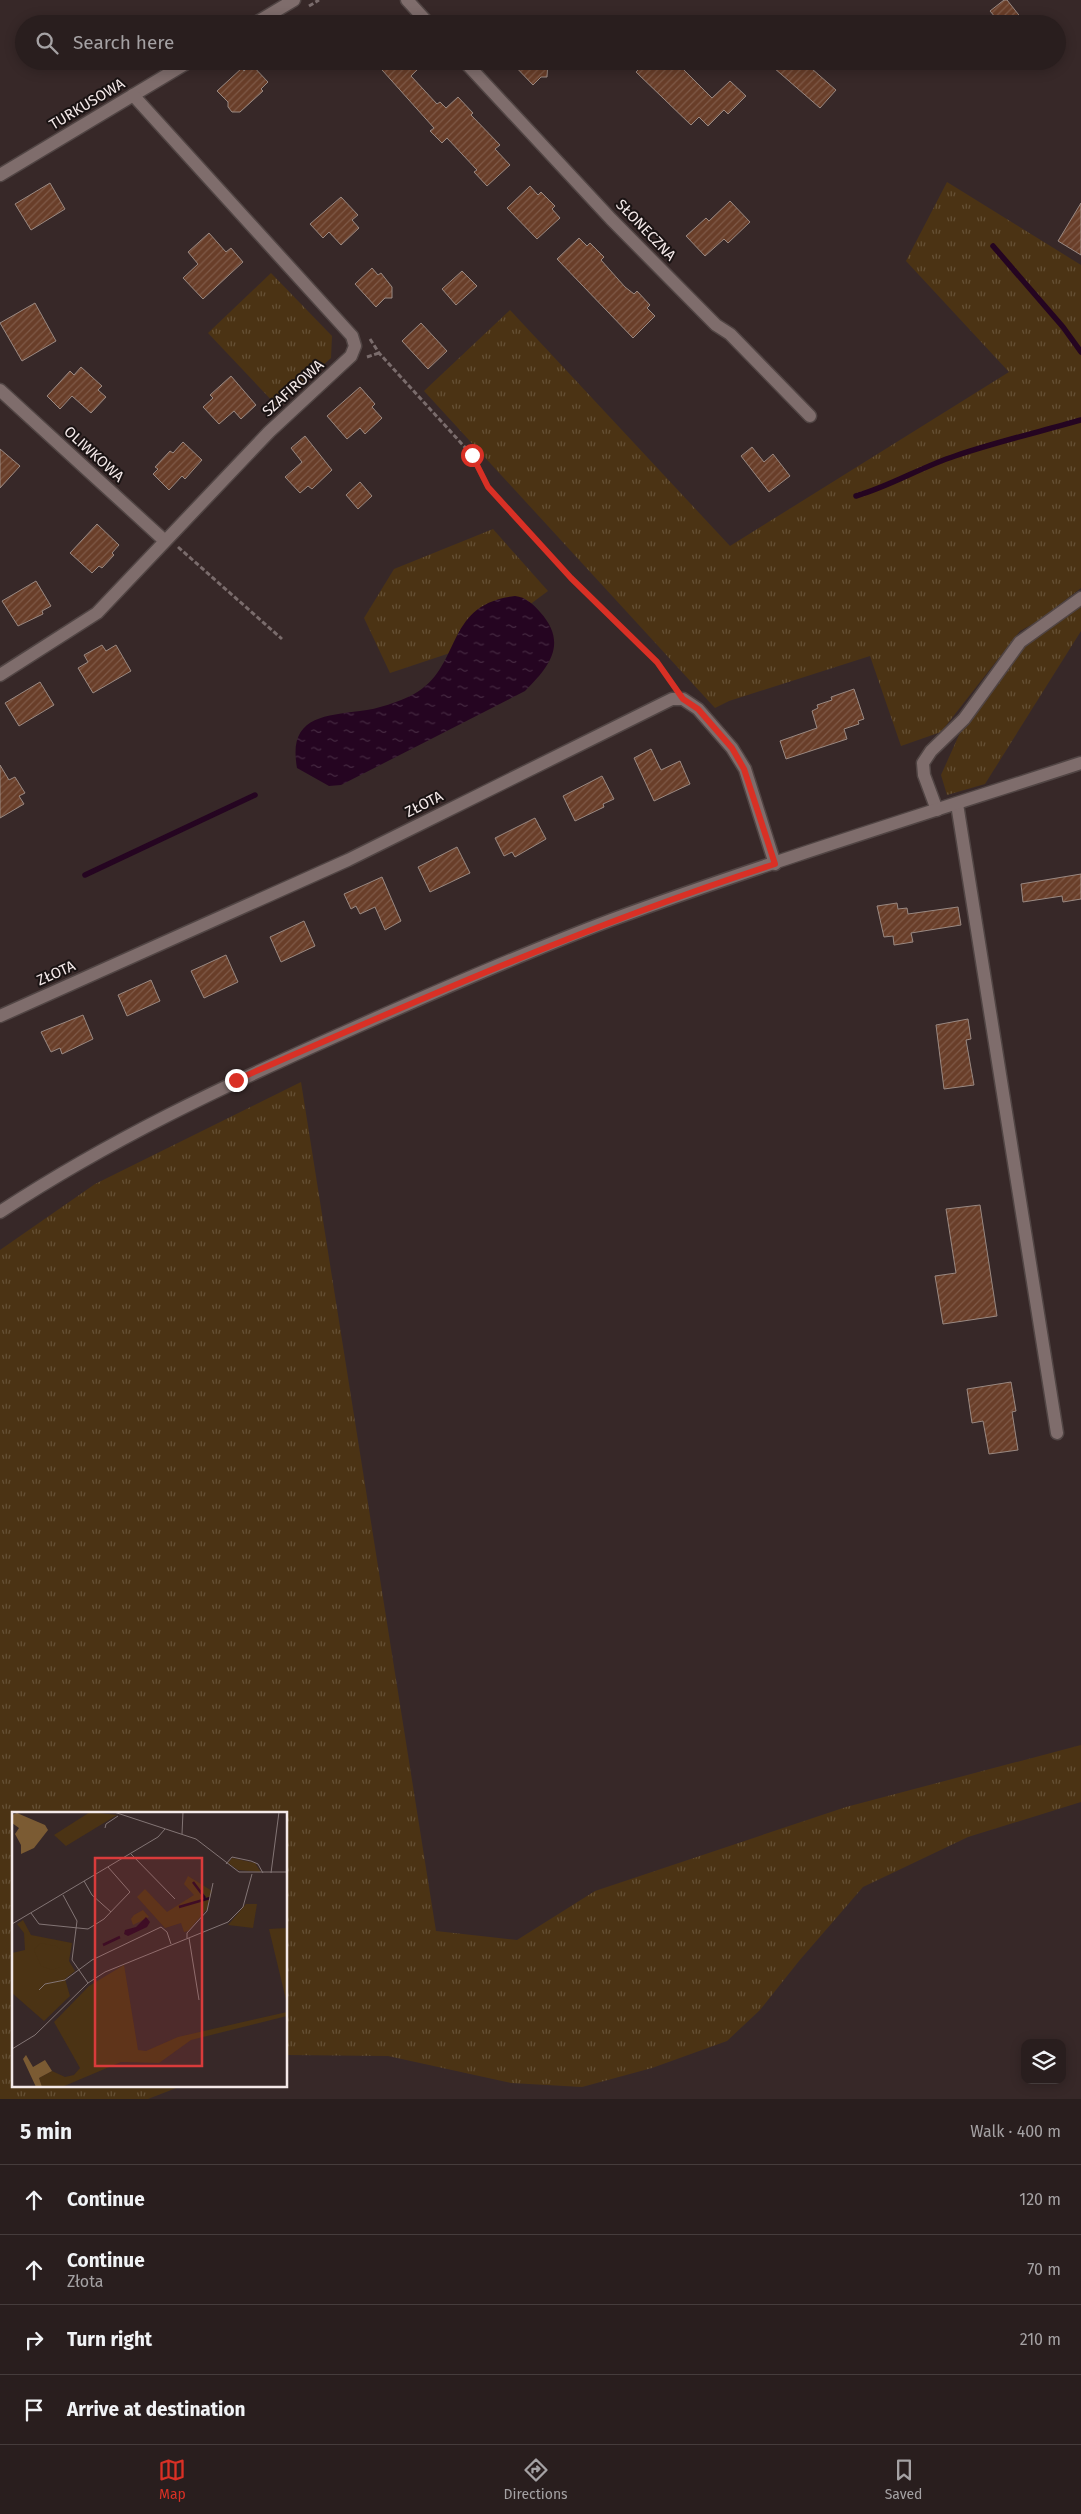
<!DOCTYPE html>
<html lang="en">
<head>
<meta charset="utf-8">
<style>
  body { margin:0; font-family:"Fira Sans",sans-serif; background:#312727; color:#f1f3f6 }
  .controls { position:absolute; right:15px; bottom:15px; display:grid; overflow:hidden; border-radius:10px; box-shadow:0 2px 12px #0003 }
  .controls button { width:45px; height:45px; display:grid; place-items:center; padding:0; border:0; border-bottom:1px solid #453c3c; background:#291e1e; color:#f1f3f6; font:25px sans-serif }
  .stop { position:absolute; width:15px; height:15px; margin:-11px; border:4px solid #d93025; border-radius:50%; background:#fff }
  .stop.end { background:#d93025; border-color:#fff; box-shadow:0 1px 5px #0008 }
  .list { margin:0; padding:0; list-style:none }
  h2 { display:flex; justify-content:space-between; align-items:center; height:65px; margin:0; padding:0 20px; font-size:21px }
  h2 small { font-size:16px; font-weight:400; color:#a5a2a4 }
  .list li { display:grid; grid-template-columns:32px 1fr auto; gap:15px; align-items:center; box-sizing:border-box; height:70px; padding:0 20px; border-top:1px solid #453c3c }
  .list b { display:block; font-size:19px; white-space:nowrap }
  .list p { margin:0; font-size:16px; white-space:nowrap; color:#a5a2a4 }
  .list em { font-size:16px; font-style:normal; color:#a5a2a4 }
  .icon { flex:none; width:28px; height:28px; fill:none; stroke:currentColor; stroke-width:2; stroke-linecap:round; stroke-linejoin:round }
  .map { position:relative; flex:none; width:1081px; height:2099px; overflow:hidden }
  .search { position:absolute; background:#291e1e; box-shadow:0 2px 12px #0003; left:15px; right:15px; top:15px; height:55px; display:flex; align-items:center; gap:12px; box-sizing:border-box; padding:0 18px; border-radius:28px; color:#a5a2a4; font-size:19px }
  .sheet { height:345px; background:#291e1e }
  nav { display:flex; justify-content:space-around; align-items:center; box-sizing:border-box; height:70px; border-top:1px solid #453c3c; background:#291e1e; font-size:14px; color:#a5a2a4 }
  nav a { display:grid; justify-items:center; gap:2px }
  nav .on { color:#d93025 }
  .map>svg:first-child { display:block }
</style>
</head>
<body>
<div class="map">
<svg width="1081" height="2099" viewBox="0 0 1081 2099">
  <defs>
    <pattern id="grass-tufts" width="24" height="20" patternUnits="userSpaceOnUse" patternTransform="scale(1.25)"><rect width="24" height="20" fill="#4b3314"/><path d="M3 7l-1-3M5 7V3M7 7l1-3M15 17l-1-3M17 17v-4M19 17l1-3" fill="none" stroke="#665136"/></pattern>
    <pattern id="water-ripples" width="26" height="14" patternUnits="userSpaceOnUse" patternTransform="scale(1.25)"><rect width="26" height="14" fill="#250521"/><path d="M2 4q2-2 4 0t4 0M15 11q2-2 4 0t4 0" fill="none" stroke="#452941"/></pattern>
    <pattern id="building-hatch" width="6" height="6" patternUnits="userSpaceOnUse" patternTransform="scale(1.25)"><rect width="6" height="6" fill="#693e29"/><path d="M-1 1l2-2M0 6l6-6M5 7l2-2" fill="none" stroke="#7f5a48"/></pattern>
  </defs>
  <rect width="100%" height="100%" fill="#372828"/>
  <!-- grass -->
  <g fill="url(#grass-tufts)">
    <polygon points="947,182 1081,265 1081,588 1038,621 1020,631 941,732 901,746 870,656 729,701 715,708 424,391 510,310 730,546 1009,372 906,261"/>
    <polygon points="271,273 332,336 331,358 277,406 208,333"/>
    <polygon points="493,529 548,591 477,644 390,673 364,618 394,569"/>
    <polygon points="1081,606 1081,631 985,784 947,795 941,775 959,735 1023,646"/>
    <polygon points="301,1082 436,1931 517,1940 595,1891 846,1807 1081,1745 1081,1802 968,1837 863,1887 799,1961 760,2010 727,2041 652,2068 582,2087 511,2083 388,2056 286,2055 286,1813 14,1813 14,2085 184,2085 148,2099 0,2099 0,1250 95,1184"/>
  </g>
  <!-- water -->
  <path fill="url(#water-ripples)" d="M515 596C526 597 533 604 540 612 568 643 550 666 525 691L341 785 329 786 297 768C288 718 321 716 360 711 378 709 399 702 414 694 463 667 443 604 515 596Z"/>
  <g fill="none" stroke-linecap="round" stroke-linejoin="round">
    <!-- stream -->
    <g stroke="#250521" stroke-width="5.5">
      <polyline points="993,246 1063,327 1081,352"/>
      <path d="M856 496C891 486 921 467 955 456 996 442 1039 432 1081 420"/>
      <polyline points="85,875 255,795"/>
    </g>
  </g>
  <!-- building -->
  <g fill="url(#building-hatch)" stroke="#9a8982">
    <polygon points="1004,0 1007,0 1026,24 1001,24 990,11"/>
    <polygon points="374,61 426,61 411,76 437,104 440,102 446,108 458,97 473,113 471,115 500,145 495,149 510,165 487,186 474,172 477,170 447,138 442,143 430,131 434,128"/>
    <polygon points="510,61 548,61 547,77 541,77 533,85"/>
    <polygon points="647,61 675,61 712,98 730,81 746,96 728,114 724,110 708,126 699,117 691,125 636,72"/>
    <polygon points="766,61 803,61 836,90 820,108"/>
    <polygon points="251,64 268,82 261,89 263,91 240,112 232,112 228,107 228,102 217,91 242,68 244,71"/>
    <polygon points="50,183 65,209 31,230 15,204"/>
    <polygon points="530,186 538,195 541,192 555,206 552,209 560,218 537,239 507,208"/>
    <polygon points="341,197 358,215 352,220 359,228 341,245 329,232 323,238 310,224"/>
    <polygon points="730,201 750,222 728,243 724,239 705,256 686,236 706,218 709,221"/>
    <polygon points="1081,203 1081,255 1058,241"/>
    <polygon points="209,233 226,252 231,248 243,262 203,299 183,278 198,264 188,252"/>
    <polygon points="579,238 587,246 590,243 604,257 601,260 625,287 634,294 637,291 650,305 647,308 655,316 633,338 557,259"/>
    <polygon points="372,268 378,275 381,273 392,287 392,298 385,298 376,307 355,284"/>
    <polygon points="462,271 477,286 456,305 442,289"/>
    <polygon points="35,303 56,341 22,361 0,323"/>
    <polygon points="421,323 447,351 428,369 402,341"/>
    <polygon points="81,367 102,386 98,390 106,397 91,413 72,396 60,409 47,396 70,371 74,375"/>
    <polygon points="231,376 256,405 241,419 234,411 219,424 203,407 213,398 210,395"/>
    <polygon points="360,387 375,404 372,407 382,418 365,434 360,428 347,439 327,416"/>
    <polygon points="305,436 332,470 312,489 308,486 300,493 285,477 302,462 291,448"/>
    <polygon points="183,442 202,460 185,479 182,476 169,490 153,474 158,469 155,467 170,451 173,453"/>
    <polygon points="752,447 764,462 773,454 790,476 769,492 741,456"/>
    <polygon points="0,449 20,466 0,488"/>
    <polygon points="360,482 372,496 358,509 346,495"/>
    <polygon points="97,524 119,545 112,553 114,555 102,568 99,566 92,573 70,553"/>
    <polygon points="36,581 51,606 42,611 43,614 18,626 2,601"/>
    <polygon points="102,645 106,651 116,645 131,671 93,693 78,668 88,662 84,655"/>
    <polygon points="40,682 54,705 19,726 5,703"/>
    <polygon points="854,689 864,719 858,721 859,724 844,729 847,739 786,759 780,741 817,728 812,711 818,708 817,705 832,700 831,697"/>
    <polygon points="651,749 661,770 680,761 690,784 654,801 634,758"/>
    <polygon points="0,765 9,780 15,777 25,793 19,796 24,804 0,818"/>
    <polygon points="602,776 614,799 603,804 604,807 575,821 563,796"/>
    <polygon points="535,818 546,839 515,857 512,852 504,856 495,838"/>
    <polygon points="457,847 470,873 430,892 418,867"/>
    <polygon points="1081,874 1081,899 1063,902 1062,896 1023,902 1021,884"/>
    <polygon points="382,877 401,921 385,930 375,907 360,914 356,906 351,909 344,894"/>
    <polygon points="897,903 898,909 907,908 908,914 958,907 961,925 911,933 913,942 894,945 893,936 884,937 877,906"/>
    <polygon points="304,921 315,946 281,962 270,937"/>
    <polygon points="226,955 238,982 204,998 191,971"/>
    <polygon points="151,980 160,1001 127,1016 118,995"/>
    <polygon points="83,1015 93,1039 62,1054 60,1048 51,1052 41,1032"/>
    <polygon points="968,1019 971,1039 966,1040 974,1085 944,1089 936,1025"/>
    <polygon points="980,1205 997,1316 943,1324 935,1276 956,1273 946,1209"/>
    <polygon points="1011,1382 1016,1411 1012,1412 1018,1450 989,1454 983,1421 972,1423 967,1389"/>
  </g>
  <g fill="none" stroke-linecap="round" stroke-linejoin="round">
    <defs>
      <g id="minor">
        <polyline points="407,0 429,24"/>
        <polyline points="254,24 294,0"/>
        <polyline points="464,61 611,219 716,325 730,334 810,416"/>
        <polyline points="0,175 190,61"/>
        <polyline points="0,390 165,541"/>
        <polyline points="0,675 97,613 269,432 351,356 355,346 352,336 133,95"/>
        <polyline points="957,804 1057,1433"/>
        <polyline points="937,810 924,775 923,763 931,751 964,719 1020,642 1081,598"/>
        <polyline points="0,1016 348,860 672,699 683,699 698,709 732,748 745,769 775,864"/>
        <path d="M0 1212C111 1139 224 1086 345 1032 432 993 521 954 611 920 766 863 924 814 1081 763"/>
      </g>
    </defs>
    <!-- minor casing -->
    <use href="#minor" stroke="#514544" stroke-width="15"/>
    <!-- path -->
    <g stroke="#7a6c6c" stroke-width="3" stroke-dasharray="5 2.5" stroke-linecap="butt">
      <polyline points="309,6 319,0"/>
      <polyline points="204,68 215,61"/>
      <polyline points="370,339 379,353 472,455 488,487 571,578 657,663 672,684"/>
      <polyline points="367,357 379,353"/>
      <polyline points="178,547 282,639"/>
    </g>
    <!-- minor -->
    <use href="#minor" stroke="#7f6d6c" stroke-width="12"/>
  </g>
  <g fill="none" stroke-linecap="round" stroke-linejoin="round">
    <!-- route -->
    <path stroke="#d93025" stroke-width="6" d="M236 1080C413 1002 590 924 775 864L744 769 732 748 698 709 683 699 657 662 571 578 488 487 472 455"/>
  </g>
  <g text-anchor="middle" stroke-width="4" stroke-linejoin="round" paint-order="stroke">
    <!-- street labels -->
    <g font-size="15" fill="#f4e9e9" stroke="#1a1313">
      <text transform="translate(87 104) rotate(-31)" y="5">TURKUSOWA</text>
      <text transform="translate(646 230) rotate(46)" y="5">SŁONECZNA</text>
      <text transform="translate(293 388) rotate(-42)" y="5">SZAFIROWA</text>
      <text transform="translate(94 454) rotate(42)" y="5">OLIWKOWA</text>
      <text transform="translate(424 804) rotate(-27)" y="5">ZŁOTA</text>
      <text transform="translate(56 973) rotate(-24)" y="5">ZŁOTA</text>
    </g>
  </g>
  <!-- overview -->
  <g transform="translate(12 1812)">
    <rect width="275" height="275" fill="#372828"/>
    <path d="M78 0 105 3 54 34 42 23ZM176 64 200 79 195 97 176 119 172 120 169 111 153 116 125 85 133 77 155 100 182 83 172 72ZM234 92H245L241 116 216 113ZM131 98 137 105 121 113 119 107 122 103ZM11 108 19 123 60 131 57 149 63 159 53 167 58 184 32 209 0 181V141L13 138 12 121 5 112ZM275 116V192L257 117ZM112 153 126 238 134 239 166 225 275 200V204L179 228 147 251 109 250 50 275H30L27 266 40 259 53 265 62 263 68 256 42 210 77 174Z" fill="#4b3314"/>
    <path d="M5 1 33 13 36 18 22 36 9 42V33L3 22 7 16 0 11V3ZM14 243 21 255 33 248 40 259 27 266 30 275H24L11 247Z" fill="#7b5b33"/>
    <path d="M28 131 44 134 49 138V155L40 158 29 154 22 138Z" fill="#4b3314"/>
    <path d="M220 46 243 51 249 60 226 58 216 51Z" fill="#4b3314"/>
    <path d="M134 105 138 110 135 115 116 124 112 122 113 118 124 115Z" fill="#250521"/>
    <path fill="none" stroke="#250521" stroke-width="2.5" d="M181 70 193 86M167 95 198 86M91 133 108 125"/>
    <path fill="none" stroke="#837575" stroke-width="1" d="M102 0 184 27 227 60H275M93 16 94 12 106 4M170 22 171 0M119 42 163 87M214 52 220 45 239 49 246 52 251 61M259 61 267 0M72 69 80 83 99 100M51 83 65 109 60 148 76 171M19 101 27 112 76 117 92 107 118 80 96 55M0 112 146 25 153 17M175 126V121L195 99 201 71M177 126 187 188M27 178 33 172 53 168 80 148 149 115 155 120 159 132M0 237 23 223 76 171 93 160 216 110 231 95 240 62"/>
    <path fill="#d93b3b" fill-opacity="0.15" stroke="#d93b3b" stroke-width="2.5" d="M83 46H190V254H83Z"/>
    <rect width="275" height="275" fill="none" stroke="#f4e9e9" stroke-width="2.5"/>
  </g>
</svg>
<div class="controls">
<button><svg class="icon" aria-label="layers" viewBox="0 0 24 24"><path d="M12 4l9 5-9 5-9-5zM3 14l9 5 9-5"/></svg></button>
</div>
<div class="stop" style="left:472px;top:455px"></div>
<div class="stop end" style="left:236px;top:1080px"></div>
<div class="search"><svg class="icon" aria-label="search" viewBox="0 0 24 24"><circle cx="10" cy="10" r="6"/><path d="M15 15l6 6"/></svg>Search here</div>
</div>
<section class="sheet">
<h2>5 min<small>Walk · 400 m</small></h2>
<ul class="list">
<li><svg class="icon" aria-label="ahead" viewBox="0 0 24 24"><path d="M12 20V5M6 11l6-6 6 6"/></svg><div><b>Continue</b></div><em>120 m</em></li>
<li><svg class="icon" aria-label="ahead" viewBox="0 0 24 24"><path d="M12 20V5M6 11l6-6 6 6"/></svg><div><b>Continue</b><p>Złota</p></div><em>70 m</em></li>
<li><svg class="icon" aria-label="right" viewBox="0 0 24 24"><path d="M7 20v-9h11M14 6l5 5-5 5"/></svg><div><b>Turn right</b></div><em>210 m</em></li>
<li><svg class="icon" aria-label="arrive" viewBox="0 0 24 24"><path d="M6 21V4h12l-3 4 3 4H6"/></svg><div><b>Arrive at destination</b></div></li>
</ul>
</section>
<nav>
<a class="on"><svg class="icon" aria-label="map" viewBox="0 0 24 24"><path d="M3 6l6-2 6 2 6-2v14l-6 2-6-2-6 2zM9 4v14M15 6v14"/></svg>Map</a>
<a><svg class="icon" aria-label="directions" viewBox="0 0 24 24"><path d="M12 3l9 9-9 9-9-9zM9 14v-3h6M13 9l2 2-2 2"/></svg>Directions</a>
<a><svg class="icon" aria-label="saved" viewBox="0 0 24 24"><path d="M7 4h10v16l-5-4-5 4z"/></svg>Saved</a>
</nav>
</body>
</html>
